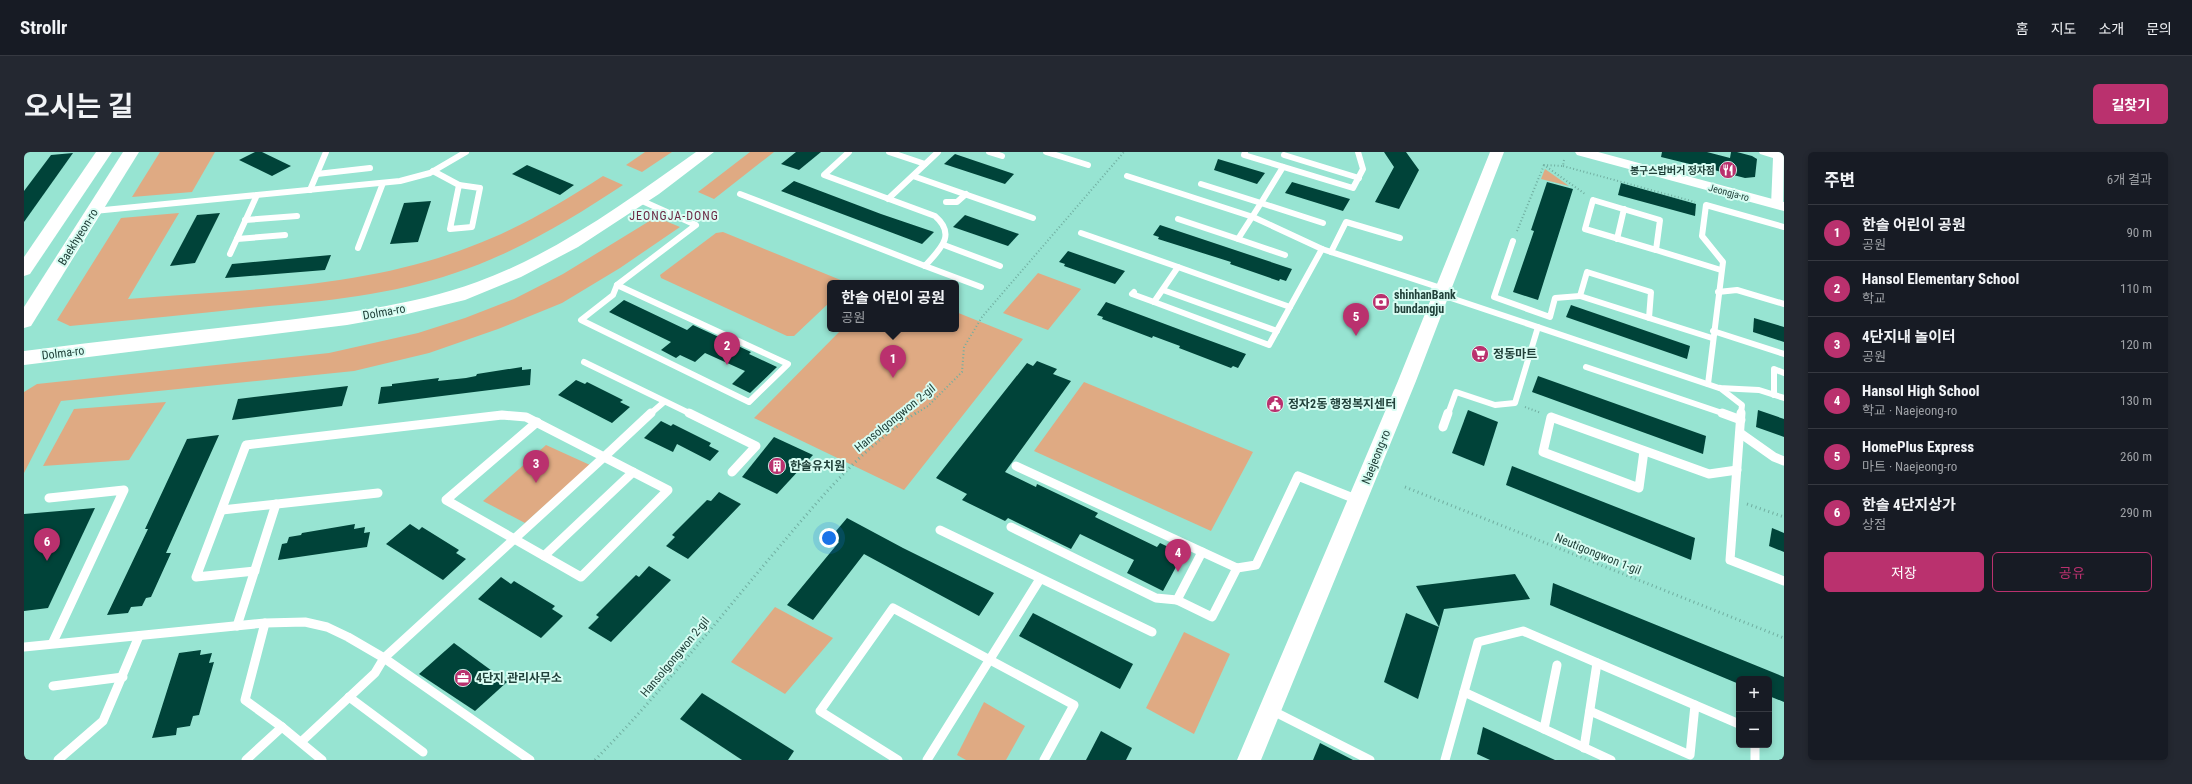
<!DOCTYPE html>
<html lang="ko">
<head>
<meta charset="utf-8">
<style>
  body { margin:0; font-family:"Roboto Condensed","Noto Sans KR",sans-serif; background:#242831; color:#f1f3f6 }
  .controls { position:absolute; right:12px; bottom:12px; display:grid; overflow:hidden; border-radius:6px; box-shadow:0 2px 6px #0003 }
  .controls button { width:36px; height:36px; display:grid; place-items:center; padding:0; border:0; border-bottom:1px solid #363941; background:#171b24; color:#f1f3f6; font:20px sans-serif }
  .you { position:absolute; left:805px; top:386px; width:14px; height:14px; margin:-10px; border:3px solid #fff; border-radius:50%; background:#1a73e8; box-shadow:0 0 0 6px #1a73e833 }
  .badge { display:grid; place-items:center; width:26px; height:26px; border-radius:50%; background:#ba316e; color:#fff; font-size:13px; font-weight:700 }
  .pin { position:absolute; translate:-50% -33px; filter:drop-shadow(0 1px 2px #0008) }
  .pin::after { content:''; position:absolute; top:21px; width:14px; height:12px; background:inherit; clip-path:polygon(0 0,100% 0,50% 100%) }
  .popup { position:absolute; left:803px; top:128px; width:132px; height:52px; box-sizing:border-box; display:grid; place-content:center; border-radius:6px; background:#171b24; filter:drop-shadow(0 1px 3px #0005); font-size:13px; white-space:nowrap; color:#9ea1a6 }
  .popup b { font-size:15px; color:#f1f3f6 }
  .popup::after { content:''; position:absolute; left:50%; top:100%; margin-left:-8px; border:8px solid transparent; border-top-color:#171b24 }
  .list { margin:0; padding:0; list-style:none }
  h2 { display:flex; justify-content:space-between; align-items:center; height:52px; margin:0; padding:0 16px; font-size:17px }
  h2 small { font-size:13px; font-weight:400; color:#9ea1a6 }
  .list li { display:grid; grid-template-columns:26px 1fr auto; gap:12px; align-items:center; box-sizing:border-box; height:56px; padding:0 16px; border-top:1px solid #363941 }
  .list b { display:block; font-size:15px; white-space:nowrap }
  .list p { margin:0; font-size:13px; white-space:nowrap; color:#9ea1a6 }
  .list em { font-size:13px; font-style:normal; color:#9ea1a6 }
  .actions { display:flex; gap:8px; padding:12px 16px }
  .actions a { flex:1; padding:9px 0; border:1px solid #ba316e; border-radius:6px; text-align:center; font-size:14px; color:#ba316e }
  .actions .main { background:#ba316e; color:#fff }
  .map { position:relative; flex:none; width:1760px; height:608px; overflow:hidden; border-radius:6px }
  header { display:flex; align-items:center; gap:24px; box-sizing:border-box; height:56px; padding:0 20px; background:#171b24; border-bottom:1px solid #363941 }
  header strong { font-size:19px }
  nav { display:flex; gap:22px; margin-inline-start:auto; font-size:14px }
  .intro { display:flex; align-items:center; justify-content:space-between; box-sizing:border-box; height:96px; padding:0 24px }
  h1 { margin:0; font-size:28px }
  .button { padding:10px 18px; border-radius:6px; background:#ba316e; color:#fff; font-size:14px; font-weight:700 }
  main { display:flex; gap:24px; padding:0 24px }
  aside { flex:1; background:#171b24; border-radius:6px; box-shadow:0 2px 6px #0003 }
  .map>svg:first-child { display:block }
</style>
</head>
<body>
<header>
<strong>Strollr</strong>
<nav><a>홈</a><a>지도</a><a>소개</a><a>문의</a></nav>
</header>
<div class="intro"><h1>오시는 길</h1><a class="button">길찾기</a></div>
<main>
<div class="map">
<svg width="1760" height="608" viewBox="0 0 1760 608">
  <rect width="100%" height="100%" fill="#97e4d2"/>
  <!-- green -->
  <g fill="#dfaa83">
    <polygon points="136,0 191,0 168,40 108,45"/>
    <polygon points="621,0 648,0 618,20 602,13"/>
    <polygon points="726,0 750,0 690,47 674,40"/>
    <polygon points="1521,17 1545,34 1517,27"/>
    <path d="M579 24 599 33C546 68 491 101 431 121 367 143 302 149 235 155 172 162 109 168 46 174L33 168 97 66 155 61 104 147C219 137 339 137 448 94 494 77 537 51 579 24Z"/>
    <polygon points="632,65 656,75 596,116 538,151 474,177 405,201 330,219 37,249 0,321 0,240 13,232 305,201 394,181 441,166 490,147 539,122"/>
    <polygon points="699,80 819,129 820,131 806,131 806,150 770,184 763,184 637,126 636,123 692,81"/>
    <polygon points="1014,121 1057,137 1024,178 979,161"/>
    <polygon points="932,160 999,187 880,338 730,266 818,177 932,177"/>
    <polygon points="1060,230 1229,300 1187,379 1010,299"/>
    <polygon points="142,250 105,308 19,314 50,257"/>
    <polygon points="522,293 566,313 501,371 459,349"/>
    <polygon points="751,455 809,486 761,542 707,510"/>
    <polygon points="1160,480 1206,502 1170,582 1122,556"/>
    <polygon points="960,550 1001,574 982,608 942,608 933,603"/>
  </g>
  <!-- building -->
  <g fill="#004339">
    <polygon points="231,0 238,0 267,14 248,24 215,8"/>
    <polygon points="772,0 797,0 775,18 757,12"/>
    <polygon points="1360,0 1382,0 1395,18 1375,57 1351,50 1370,15"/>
    <polygon points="1638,0 1683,0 1706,6 1707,0 1713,0 1728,4 1733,7 1731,25 1721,26 1682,16 1637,5"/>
    <polygon points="49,1 0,70 0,39 27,3"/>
    <polygon points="931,2 990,22 981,32 920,12"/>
    <polygon points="1194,7 1241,21 1233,32 1190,18"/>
    <polygon points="503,13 550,33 536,43 488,22"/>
    <polygon points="770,29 857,62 910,80 898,92 757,39"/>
    <polygon points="1268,30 1326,47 1319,59 1261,41"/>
    <polygon points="1523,30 1549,37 1514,148 1489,140 1510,79 1507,78"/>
    <polygon points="1597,31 1672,52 1671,64 1594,43"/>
    <polygon points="407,49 394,90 366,92 380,51"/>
    <polygon points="196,61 171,111 146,114 173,63"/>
    <polygon points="941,63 995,82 984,94 929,75"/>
    <polygon points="1136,73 1268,117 1262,129 1256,127 1255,129 1206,112 1207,110 1134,87 1135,85 1129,83"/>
    <polygon points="1044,99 1101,119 1091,132 1040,114 1041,112 1035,110"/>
    <polygon points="307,103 301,118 201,126 208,112"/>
    <polygon points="600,148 663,178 669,173 727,200 725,202 753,215 726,241 708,232 721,219 681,201 671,210 656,203 652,206 637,198 647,190 585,160"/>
    <polygon points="1082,150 1157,178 1222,202 1214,216 1209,214 1207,216 1155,196 1156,194 1129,184 1128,186 1078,167 1079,165 1073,163"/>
    <polygon points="1547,153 1666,194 1663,207 1542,165"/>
    <polygon points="1730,166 1760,175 1760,190 1729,180"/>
    <polygon points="1013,209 1033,217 1029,222 1047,229 981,320 1012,335 1013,332 1074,361 1071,365 1133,395 1136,391 1159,402 1139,439 1103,421 1110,408 1056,382 1047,397 984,366 981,369 938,348 943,342 912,326 1003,211 1009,214"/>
    <polygon points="498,215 498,218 507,217 506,233 354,252 357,235 368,234 368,232 415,226 414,229 442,226 452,224 453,222"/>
    <polygon points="1514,224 1682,284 1679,302 1508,240"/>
    <polygon points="552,228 561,232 563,230 599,248 596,250 606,255 588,271 534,243"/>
    <polygon points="324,234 318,254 208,268 214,247"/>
    <polygon points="1444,258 1474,270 1460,314 1428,301"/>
    <polygon points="1734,258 1760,267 1760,285 1732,275"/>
    <polygon points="637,269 647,274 649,272 687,291 685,294 695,299 686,309 653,292 649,300 620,286"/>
    <polygon points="195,283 142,401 147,401 127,445 122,446 118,454 107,455 104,461 83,463 124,377 121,377 163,287"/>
    <polygon points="750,285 789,303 753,342 718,325"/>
    <polygon points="1488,314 1671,386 1667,408 1482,333"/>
    <polygon points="695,340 717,352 664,407 642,394 651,385 648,383 683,348 687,349"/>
    <polygon points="71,356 24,456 0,459 0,362"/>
    <polygon points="823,366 879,396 970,441 955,464 840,402 789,468 763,453 815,390 807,385"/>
    <polygon points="331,372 330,377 341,375 340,381 346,380 343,395 254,408 258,392 263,391 265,385 277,383 278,381"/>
    <polygon points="386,372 395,378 398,375 435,398 432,401 442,407 419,428 362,392"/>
    <polygon points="1748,376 1760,381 1760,400 1745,394"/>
    <polygon points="625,414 647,428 587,490 564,476 575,465 572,463 612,423 615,425"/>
    <polygon points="1491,422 1506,447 1420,457 1415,475 1392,434"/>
    <polygon points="477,425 487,432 490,429 531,454 528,457 539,464 517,486 454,447"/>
    <polygon points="1529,431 1760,525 1760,550 1745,544 1745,527 1715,527 1715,532 1526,453"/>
    <polygon points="1009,461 1109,512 1096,537 995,484"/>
    <polygon points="1382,461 1415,475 1394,547 1360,530"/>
    <polygon points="430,491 483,530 451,559 395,522"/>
    <polygon points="177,498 176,503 188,501 185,511 190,510 175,563 169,564 166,574 153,576 152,583 128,586 155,501"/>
    <polygon points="678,541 770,599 764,608 718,608 656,567"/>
    <polygon points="1459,575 1531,608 1466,608 1453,602"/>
    <polygon points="1077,579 1108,596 1102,608 1062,608"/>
    <polygon points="1296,591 1329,608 1289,608"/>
  </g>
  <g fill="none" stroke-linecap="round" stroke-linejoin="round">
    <!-- path-far1 -->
    <g stroke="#70aea0" stroke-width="2" stroke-dasharray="1 2.5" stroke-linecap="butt">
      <polyline points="1540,8 1539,14 1520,13 1561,42"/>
      <polyline points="1539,14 1671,50"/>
      <polyline points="1493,79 1520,13"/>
      <polyline points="1501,255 1517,261"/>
      <polyline points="891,262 904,254 938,220 940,195 958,165 1100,0"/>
    </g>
    <!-- path -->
    <g stroke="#70aea0" stroke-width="3" stroke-dasharray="1 3.5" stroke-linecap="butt">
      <polyline points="1381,335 1760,486"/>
      <polyline points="1723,352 1760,365"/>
      <path d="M571 608C633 545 688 475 745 407 790 354 833 299 892 261"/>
    </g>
    <!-- service-far1 -->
    <g stroke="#fff" stroke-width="6">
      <polyline points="865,0 901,12"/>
      <polyline points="965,0 978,4"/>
      <polyline points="1022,0 1064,13"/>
      <polyline points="1221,0 1220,3 1329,36 1339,17 1334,0"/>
      <polyline points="1260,3 1335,26"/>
      <polyline points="1259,15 1237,51 1299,71"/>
      <polyline points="409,19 435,33"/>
      <polyline points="293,22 346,16"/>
      <polyline points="889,24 1009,66"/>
      <polyline points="1103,24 1229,65 1298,97 1420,137"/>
      <polygon points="435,33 456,36 448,75 426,77"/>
      <polyline points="286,38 302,0"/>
      <path d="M716 42 901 114C916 97 933 83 911 64L800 23 825 0"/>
      <polyline points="864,47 914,0"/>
      <polygon points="1569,48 1636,68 1632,98 1561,77"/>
      <polyline points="922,50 933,50 942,42"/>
      <polyline points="70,59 376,29 406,21 442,0"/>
      <polyline points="1154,67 1214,87 1237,51 1177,32"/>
      <polyline points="221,68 273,64"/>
      <polyline points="1057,81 1154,115 1130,150 1245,193 1298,97"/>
      <polyline points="213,87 261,83"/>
      <polyline points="1214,87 1261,103"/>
      <polyline points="1593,87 1600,57"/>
      <polyline points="1489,89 1470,145 1526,165 1531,146 1556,144"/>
      <polyline points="920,93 976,114"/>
      <polyline points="334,96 359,31"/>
      <polyline points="1632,98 1697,118"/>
      <polyline points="1307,100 1322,70 1376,86"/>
      <polyline points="206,102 233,43"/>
      <polyline points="901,114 957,135"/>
      <polyline points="1154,115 1266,155"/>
      <polygon points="1563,120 1627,140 1625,166 1556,144"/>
      <polygon points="593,133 764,212 725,250 557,168 589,143"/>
      <polyline points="593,133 672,73 616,48"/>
      <polyline points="1139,138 1253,179"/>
      <polyline points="1110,140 1108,142 1130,150"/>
      <polyline points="1694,140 1713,138 1760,152"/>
      <polyline points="1418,143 1695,236 1735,238 1760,246"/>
      <polyline points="1625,166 1688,186"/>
      <polyline points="1689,179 1760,202"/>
      <polyline points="560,210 667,262"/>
      <polyline points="1562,215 1701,262"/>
      <polyline points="1684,232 1699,110 1678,84 1682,53 1760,75"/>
      <polyline points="1696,236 1718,253 1717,262"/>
      <polyline points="1750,243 1750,217 1760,221"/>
      <polyline points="626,262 640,250"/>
      <polyline points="1424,262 1432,240 1471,253 1491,251 1514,175"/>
    </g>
    <!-- service -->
    <g stroke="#fff" stroke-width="9">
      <polyline points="665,261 732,294 708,320"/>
      <polyline points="1698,261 1717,268"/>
      <polyline points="1717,261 1706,408 1760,429"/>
      <polyline points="513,270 422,348 557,425 644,338 609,320"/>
      <polyline points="1419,275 1424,261"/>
      <polyline points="1716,281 1750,305 1760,309"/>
      <polyline points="1620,299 1615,336 1519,300 1527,265 1685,322 1713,318"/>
      <polyline points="992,314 1213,416 1232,413 1274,324 1334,348"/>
      <polyline points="25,346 100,338 29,490"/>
      <polyline points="198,358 354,341"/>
      <polyline points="987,375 1132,446 1153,448 1188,465 1213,416"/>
      <polyline points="916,378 1128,480"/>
      <polyline points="520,404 609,320 580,305 627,261"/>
      <polyline points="231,419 172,425 222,293 478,263 502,265 580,305 360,506 351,521 277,590"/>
      <polyline points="1153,448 1178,400"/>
      <polyline points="241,471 221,548 258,575"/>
      <polyline points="213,474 252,352"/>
      <polyline points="0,495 241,471 281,470 303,475 324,485 360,506 506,608"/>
      <polyline points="29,534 99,525"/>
      <polyline points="1440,540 1454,490 1499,479 1715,572"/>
      <polyline points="325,545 399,600"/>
      <polyline points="1247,558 1346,608"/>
      <polyline points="1566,559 1666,603 1671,553"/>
      <polyline points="1520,577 1533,513"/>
      <polyline points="1731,593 1731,608"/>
      <polyline points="1560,596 1573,511"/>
      <polyline points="34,608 79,569 115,484"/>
      <polyline points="222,608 258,575 298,608"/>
      <polyline points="874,608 796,559 869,456 1050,553 1020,608"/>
      <polyline points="903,608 1016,427"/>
      <polyline points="1421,608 1440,540 1587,608"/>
    </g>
    <!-- minor -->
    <polygon fill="#fff" fill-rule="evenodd" points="1735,0 1760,0 1759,53 1757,55 1753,56 1747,53 1749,6 1736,2"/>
    <!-- tertiary -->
    <g fill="#fff" fill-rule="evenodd">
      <polygon points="1466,0 1480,0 1392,229 1237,608 1213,608 1374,229"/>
      <polygon points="1551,0 1574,0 1760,50 1760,59 1553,3"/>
    </g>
    <!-- secondary -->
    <g fill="#fff" fill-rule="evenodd">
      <polygon points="72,0 88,0 6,122 0,124 0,105"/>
      <polygon points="99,0 115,0 7,174 0,176 0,155"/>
    </g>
    <!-- primary -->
    <path fill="#fff" fill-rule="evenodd" d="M672 0H690L635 42 554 95 497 125 441 148 379 163 323 173 0 213V199C80 189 159 180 239 171 311 162 385 155 453 130 533 101 603 49 672 0Z"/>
  </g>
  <!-- icons -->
  <defs>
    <symbol id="restaurant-disc" viewBox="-11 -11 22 22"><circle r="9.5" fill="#ba316e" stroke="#d8fdf3"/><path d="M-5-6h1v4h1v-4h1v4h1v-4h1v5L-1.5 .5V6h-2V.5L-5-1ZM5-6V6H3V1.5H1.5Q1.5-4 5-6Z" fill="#fff"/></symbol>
    <symbol id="bank-disc" viewBox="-11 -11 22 22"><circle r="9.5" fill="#ba316e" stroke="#d8fdf3"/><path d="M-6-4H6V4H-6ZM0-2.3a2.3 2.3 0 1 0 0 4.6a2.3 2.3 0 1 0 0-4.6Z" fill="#fff"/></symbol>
    <symbol id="supermarket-disc" viewBox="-11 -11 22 22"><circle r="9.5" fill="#ba316e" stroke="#d8fdf3"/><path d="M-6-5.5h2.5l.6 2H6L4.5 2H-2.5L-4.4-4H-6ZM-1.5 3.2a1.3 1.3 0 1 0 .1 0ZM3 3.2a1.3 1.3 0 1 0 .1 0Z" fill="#fff"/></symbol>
    <symbol id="civic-disc" viewBox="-11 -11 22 22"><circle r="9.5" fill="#ba316e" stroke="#d8fdf3"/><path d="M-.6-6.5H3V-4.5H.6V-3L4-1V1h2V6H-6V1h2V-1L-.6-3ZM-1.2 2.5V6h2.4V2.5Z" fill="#fff"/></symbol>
    <symbol id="building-disc" viewBox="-11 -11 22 22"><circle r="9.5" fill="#ba316e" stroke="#d8fdf3"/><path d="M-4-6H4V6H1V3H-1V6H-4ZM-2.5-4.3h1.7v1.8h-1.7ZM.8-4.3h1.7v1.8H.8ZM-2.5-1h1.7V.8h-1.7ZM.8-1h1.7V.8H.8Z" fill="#fff"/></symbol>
    <symbol id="office-disc" viewBox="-11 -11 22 22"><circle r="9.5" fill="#ba316e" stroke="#d8fdf3"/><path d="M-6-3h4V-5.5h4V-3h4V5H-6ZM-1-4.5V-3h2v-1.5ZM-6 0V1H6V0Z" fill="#fff"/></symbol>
  </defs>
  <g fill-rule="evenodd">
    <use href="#restaurant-disc" x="1694" y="8" width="20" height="20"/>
    <use href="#bank-disc" x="1347" y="140" width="20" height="20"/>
    <use href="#supermarket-disc" x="1446" y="192" width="20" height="20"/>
    <use href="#civic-disc" x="1241" y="242" width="20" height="20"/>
    <use href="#building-disc" x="743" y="304" width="20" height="20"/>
    <use href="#office-disc" x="429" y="516" width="20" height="20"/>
  </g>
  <g text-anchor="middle" stroke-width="4" stroke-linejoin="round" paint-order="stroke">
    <!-- far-poi labels -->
    <g font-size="10" font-weight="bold" fill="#21413a" stroke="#d8fdf3" text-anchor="end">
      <text x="1691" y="22">봉구스밥버거 정자점</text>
    </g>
    <!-- far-street labels -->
    <g font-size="10" fill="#21413a" stroke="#d8fdf3">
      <text transform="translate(1705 40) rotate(15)" y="4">Jeongja-ro</text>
    </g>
    <!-- far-quarter labels -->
    <g font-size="12" letter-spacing="1" fill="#6a2742" stroke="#d8fdf3">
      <text x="650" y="68">JEONGJA-DONG</text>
    </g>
    <!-- street labels -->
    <g font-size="12" fill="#21413a" stroke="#d8fdf3">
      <text transform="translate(54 85) rotate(-58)" y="4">Baekhyeon-ro</text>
      <text transform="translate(360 160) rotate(-10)" y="4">Dolma-ro</text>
      <text transform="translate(39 201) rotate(-7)" y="4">Dolma-ro</text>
      <text transform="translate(871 266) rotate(-39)" y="4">Hansolgongwon 2-gil</text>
      <text transform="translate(1352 305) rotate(-68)" y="4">Naejeong-ro</text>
      <text transform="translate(1574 402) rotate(22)" y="4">Neutigongwon 1-gil</text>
      <text transform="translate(651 505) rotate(-50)" y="4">Hansolgongwon 2-gil</text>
    </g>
    <!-- poi labels -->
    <g font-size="12" font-weight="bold" fill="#21413a" stroke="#d8fdf3" text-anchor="start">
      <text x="1370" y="147">shinhanBank<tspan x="1370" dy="14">bundangju</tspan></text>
      <text x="1469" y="206">정동마트</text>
      <text x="1264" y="256">정자2동 행정복지센터</text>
      <text x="766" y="318">한솔유치원</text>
      <text x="452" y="530">4단지 관리사무소</text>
    </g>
  </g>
</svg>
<div class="controls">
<button>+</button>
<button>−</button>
</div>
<div class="you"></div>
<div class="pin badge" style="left:869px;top:226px">1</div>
<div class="popup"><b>한솔 어린이 공원</b>공원</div>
<div class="pin badge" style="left:703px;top:213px">2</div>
<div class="pin badge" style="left:512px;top:331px">3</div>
<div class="pin badge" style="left:1154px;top:420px">4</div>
<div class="pin badge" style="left:1332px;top:184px">5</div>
<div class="pin badge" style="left:23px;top:409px">6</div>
</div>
<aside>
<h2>주변<small>6개 결과</small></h2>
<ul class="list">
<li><span class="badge">1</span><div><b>한솔 어린이 공원</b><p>공원</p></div><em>90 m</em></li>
<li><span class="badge">2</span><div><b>Hansol Elementary School</b><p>학교</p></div><em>110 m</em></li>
<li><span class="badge">3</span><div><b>4단지내 놀이터</b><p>공원</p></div><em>120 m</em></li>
<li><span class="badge">4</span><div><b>Hansol High School</b><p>학교 · Naejeong-ro</p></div><em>130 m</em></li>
<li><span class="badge">5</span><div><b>HomePlus Express</b><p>마트 · Naejeong-ro</p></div><em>260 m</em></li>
<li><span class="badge">6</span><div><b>한솔 4단지상가</b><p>상점</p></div><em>290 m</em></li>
</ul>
<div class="actions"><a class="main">저장</a><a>공유</a></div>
</aside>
</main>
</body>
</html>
